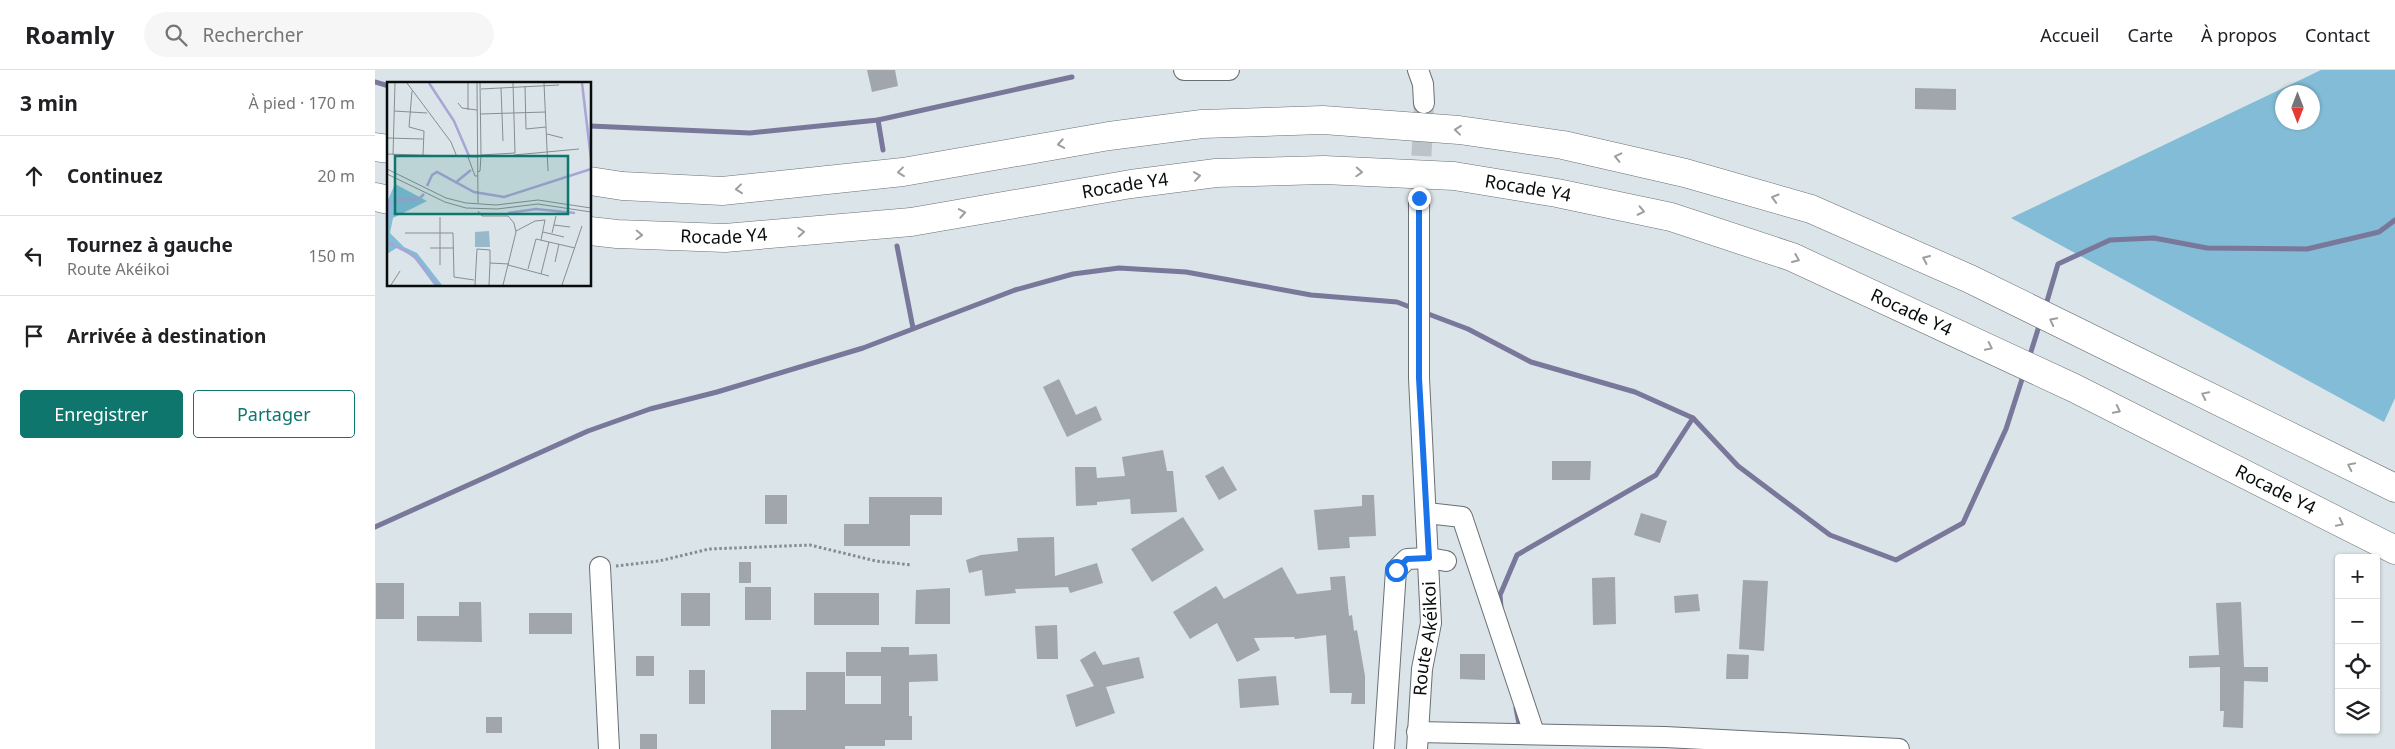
<!DOCTYPE html>
<html lang="fr">
<head>
<meta charset="utf-8">
<style>
  body { margin:0; font-family:"Noto Sans",sans-serif; background:#f6f6f6; color:#202124 }
  .controls { position:absolute; right:15px; bottom:15px; display:grid; overflow:hidden; border-radius:5px; box-shadow:0 1px 4px #0004 }
  .controls button { width:45px; height:45px; display:grid; place-items:center; padding:0; border:0; border-bottom:1px solid #e0e0e0; background:#fff; color:#202124; font:25px sans-serif }
  .compass { position:absolute; left:1900px; top:15px; width:45px; height:45px; border-radius:50%; background:#fff; box-shadow:0 1px 4px #0004; rotate:180deg }
  .stop { position:absolute; width:15px; height:15px; margin:-11px; border:4px solid #1a73e8; border-radius:50%; background:#fff }
  .stop.end { background:#1a73e8; border-color:#fff; box-shadow:0 1px 5px #0008 }
  .list { margin:0; padding:0; list-style:none }
  h2 { display:flex; justify-content:space-between; align-items:center; height:65px; margin:0; padding:0 20px; font-size:21px }
  h2 small { font-size:16px; font-weight:400; color:#757577 }
  .list li { display:grid; grid-template-columns:32px 1fr auto; gap:15px; align-items:center; box-sizing:border-box; height:80px; padding:0 20px; border-top:1px solid #e0e0e0 }
  .list b { display:block; font-size:19px; white-space:nowrap }
  .list p { margin:0; font-size:16px; white-space:nowrap; color:#757577 }
  .list em { font-size:16px; font-style:normal; color:#757577 }
  .actions { display:flex; gap:10px; padding:15px 20px }
  .actions a { flex:1; padding:11px 0; border:1px solid #0f766e; border-radius:5px; text-align:center; font-size:18px; color:#0f766e }
  .actions .main { background:#0f766e; color:#fff }
  .icon { flex:none; width:28px; height:28px; fill:none; stroke:currentColor; stroke-width:2; stroke-linecap:round; stroke-linejoin:round }
  .map { position:relative; flex:none; width:2020px; height:679px; overflow:hidden }
  header { display:flex; align-items:center; gap:30px; box-sizing:border-box; height:70px; padding:0 25px; background:#fff; border-bottom:1px solid #e0e0e0 }
  header strong { font-size:24px }
  nav { display:flex; gap:28px; margin-inline-start:auto; font-size:18px }
  .search { width:350px; height:45px; background:#f6f6f6; display:flex; align-items:center; gap:12px; box-sizing:border-box; padding:0 18px; border-radius:28px; color:#757577; font-size:19px }
  main { display:flex }
  aside { flex:1; background:#fff }
  .map>svg:first-child { display:block }
</style>
</head>
<body>
<header>
<strong>Roamly</strong>
<div class="search"><svg class="icon" aria-label="search" viewBox="0 0 24 24"><circle cx="10" cy="10" r="6"/><path d="M15 15l6 6"/></svg>Rechercher</div>
<nav><a>Accueil</a><a>Carte</a><a>À propos</a><a>Contact</a></nav>
</header>
<main>
<aside>
<h2>3 min<small>À pied · 170 m</small></h2>
<ul class="list">
<li><svg class="icon" aria-label="ahead" viewBox="0 0 24 24"><path d="M12 20V5M6 11l6-6 6 6"/></svg><div><b>Continuez</b></div><em>20 m</em></li>
<li><svg class="icon" aria-label="left" viewBox="0 0 24 24"><path d="M17 20v-9H6M10 6l-5 5 5 5"/></svg><div><b>Tournez à gauche</b><p>Route Akéikoi</p></div><em>150 m</em></li>
<li><svg class="icon" aria-label="arrive" viewBox="0 0 24 24"><path d="M6 21V4h12l-3 4 3 4H6"/></svg><div><b>Arrivée à destination</b></div></li>
</ul>
<div class="actions"><a class="main">Enregistrer</a><a>Partager</a></div>
</aside>
<div class="map">
<svg width="2020" height="679" viewBox="0 0 2020 679">
  <rect width="100%" height="100%" fill="#dbe4e8"/>
  <!-- forest -->
  <path fill="#82bcd6" fill-rule="evenodd" d="M1946 0H2020V328L2009 352 1636 148ZM1908 22H1938V52H1908Z"/>
  <g fill="none" stroke-linecap="round" stroke-linejoin="round">
    <!-- stream -->
    <g stroke="#79779a" stroke-width="5">
      <polyline points="0,12 14,16"/>
      <polyline points="503,50 508,80"/>
      <polyline points="215,56 375,63 503,50 697,7"/>
      <polyline points="522,176 538,258"/>
      <polyline points="1670,238 1683,194 1735,170 1779,168 1832,178 1932,179 2004,162 2020,150"/>
      <polyline points="1048,242 1093,259 1156,292 1260,322 1318,348 1363,396 1455,465 1521,490 1588,453 1631,359 1649,303"/>
      <polyline points="1654,288 1665,253"/>
      <polyline points="0,457 213,361 275,339 342,322 488,278 640,220 698,204 744,198 811,202 936,225 1022,232 1040,239"/>
      <polyline points="1126,538 1125,525 1142,485 1281,405 1318,348"/>
      <polyline points="1141,638 1145,659"/>
    </g>
  </g>
  <!-- building -->
  <g fill="#a1a5ac">
    <polygon points="492,0 520,0 523,16 497,22"/>
    <polygon points="1540,18 1581,19 1581,40 1540,39"/>
    <polygon points="684,309 701,345 721,336 727,350 692,367 668,317"/>
    <polygon points="788,380 792,401 798,401 802,442 756,444 755,429 722,432 722,435 701,436 700,397 721,397 722,408 750,406 747,387"/>
    <polygon points="1177,391 1216,391 1215,410 1177,410"/>
    <polygon points="848,396 862,420 844,430 830,406"/>
    <rect x="390" y="425" width="22" height="29"/>
    <polygon points="987,425 999,425 1001,466 974,467 975,478 943,480 939,440 987,436"/>
    <polygon points="494,427 567,427 567,445 535,445 535,476 469,476 469,454 494,454"/>
    <polygon points="1266,443 1292,451 1285,473 1259,465"/>
    <polygon points="808,447 829,480 777,512 756,479"/>
    <polygon points="679,467 680,506 722,493 728,513 695,523 693,517 640,519 641,523 610,526 607,500 594,503 591,490 606,485 643,481 642,468"/>
    <rect x="364" y="492" width="12" height="21"/>
    <polygon points="907,497 922,524 956,520 955,507 970,506 974,546 977,545 979,561 982,560 990,606 990,634 976,634 977,623 955,623 951,565 920,569 919,567 879,568 885,580 862,592 842,553 815,569 798,542 841,516 849,529"/>
    <polygon points="1240,507 1241,554 1218,555 1217,508"/>
    <polygon points="1368,510 1393,511 1389,581 1364,579"/>
    <rect x="1" y="513" width="28" height="36"/>
    <rect x="370" y="517" width="26" height="33"/>
    <polygon points="575,518 575,554 540,554 541,520"/>
    <rect x="306" y="523" width="29" height="33"/>
    <rect x="439" y="523" width="65" height="32"/>
    <polygon points="1323,524 1325,541 1300,543 1299,526"/>
    <polygon points="84,532 106,532 107,572 42,571 42,546 84,546"/>
    <polygon points="1866,532 1869,597 1893,597 1893,612 1869,611 1868,658 1848,657 1849,641 1845,641 1845,597 1814,598 1814,586 1844,585 1841,533"/>
    <rect x="154" y="543" width="43" height="21"/>
    <polygon points="682,555 683,589 662,589 660,556"/>
    <polygon points="506,577 534,577 534,585 562,584 563,611 534,612 534,646 537,646 537,670 510,670 510,676 470,676 470,679 396,679 396,640 431,640 431,602 470,602 470,634 506,634 506,606 471,606 471,582 506,582"/>
    <polygon points="720,581 728,595 764,587 769,608 731,617 740,643 701,657 691,625 719,616 705,590"/>
    <polygon points="1085,584 1110,584 1110,610 1085,609"/>
    <polygon points="1352,584 1374,585 1373,609 1351,609"/>
    <rect x="261" y="586" width="18" height="20"/>
    <rect x="314" y="600" width="16" height="34"/>
    <polygon points="901,606 904,635 865,638 863,609"/>
    <rect x="111" y="647" width="16" height="16"/>
    <rect x="265" y="664" width="17" height="15"/>
  </g>
  <g fill="none" stroke-linecap="round" stroke-linejoin="round">
    <!-- minor-tunnel -->
    <polyline stroke="#bcc4c7" stroke-width="20" stroke-dasharray="20 10" stroke-linecap="butt" points="1045,116 1049,33"/>
    <defs>
      <g id="minor">
        <polyline points="809,0 854,0"/>
        <polyline points="1043,0 1048,14 1049,33"/>
        <polyline points="1052,443 1087,447 1159,663"/>
        <polyline points="225,497 234,679"/>
        <polyline points="1042,662 1290,667 1524,679"/>
        <polyline points="1009,679 1021,500 1032,489 1054,488 1071,491"/>
        <path id="s1" d="M1042 679 1047 599 1056 553 1044 308V128"/>
      </g>
      <g id="highway">
        <polyline points="0,77 14,79"/>
        <polyline points="215,111 247,116 347,121 528,102 734,66 827,54 948,50 1084,60 1188,75 1310,103 1436,139 1595,209 2020,418"/>
        <polyline points="0,127 14,130"/>
        <path id="s2" d="M215 161 242 164 350 168 536 152 756 114 841 103 949 100 1079 106 1182 123 1296 147 1417 187 1699 318 2020 480"/>
      </g>
    </defs>
    <!-- minor casing -->
    <use href="#minor" stroke="#697074" stroke-width="22"/>
    <!-- highway casing -->
    <use href="#highway" stroke="#697074" stroke-width="29"/>
    <!-- path -->
    <polyline stroke="#858c8e" stroke-width="3" stroke-dasharray="2.5 2.5" stroke-linecap="butt" points="241,496 284,491 334,479 435,475 501,491 537,495"/>
    <!-- minor -->
    <use href="#minor" stroke="#fff" stroke-width="20"/>
    <!-- highway -->
    <use href="#highway" stroke="#fff" stroke-width="28"/>
  </g>
  <!-- one-way arrows -->
  <defs><path id="oneway-chevron" d="M-2-3.5L2.5 0L-2 3.5" fill="none" stroke-width="1.6" stroke-linecap="round" stroke-linejoin="round" transform="scale(1.25)"/></defs>
  <g stroke="#9d9e9e">
    <use href="#oneway-chevron" transform="translate(1083 60) rotate(-174)"/>
    <use href="#oneway-chevron" transform="translate(686 74) rotate(170)"/>
    <use href="#oneway-chevron" transform="translate(1243 87) rotate(-167)"/>
    <use href="#oneway-chevron" transform="translate(526 102) rotate(173)"/>
    <use href="#oneway-chevron" transform="translate(984 102) rotate(3)"/>
    <use href="#oneway-chevron" transform="translate(822 106) rotate(-8)"/>
    <use href="#oneway-chevron" transform="translate(364 119) rotate(174)"/>
    <use href="#oneway-chevron" transform="translate(1400 128) rotate(-164)"/>
    <use href="#oneway-chevron" transform="translate(1266 141) rotate(12)"/>
    <use href="#oneway-chevron" transform="translate(587 143) rotate(-10)"/>
    <use href="#oneway-chevron" transform="translate(426 162) rotate(-5)"/>
    <use href="#oneway-chevron" transform="translate(264 165) rotate(2)"/>
    <use href="#oneway-chevron" transform="translate(1421 189) rotate(23)"/>
    <use href="#oneway-chevron" transform="translate(1551 189) rotate(-156)"/>
    <use href="#oneway-chevron" transform="translate(1678 251) rotate(-153)"/>
    <use href="#oneway-chevron" transform="translate(1614 277) rotate(26)"/>
    <use href="#oneway-chevron" transform="translate(1830 325) rotate(-154)"/>
    <use href="#oneway-chevron" transform="translate(1742 340) rotate(27)"/>
    <use href="#oneway-chevron" transform="translate(1976 396) rotate(-154)"/>
    <use href="#oneway-chevron" transform="translate(1965 453) rotate(26)"/>
  </g>
  <g fill="none" stroke-linecap="round" stroke-linejoin="round">
    <!-- route -->
    <polyline stroke="#1a73e8" stroke-width="6" points="1021,500 1032,489 1054,488 1044,308 1044,128"/>
  </g>
  <g text-anchor="middle" stroke-width="4.5" stroke-linejoin="round" paint-order="stroke">
    <!-- street labels -->
    <g font-size="18" fill="#090c0d" stroke="#e8f1f5">
      <text dy="6" stroke="none"><textPath href="#s2" startOffset="539">Rocade Y4</textPath></text>
      <text dy="6" stroke="none"><textPath href="#s2" startOffset="944">Rocade Y4</textPath></text>
      <text dy="6" stroke="none"><textPath href="#s2" startOffset="134">Rocade Y4</textPath></text>
      <text dy="6" stroke="none"><textPath href="#s2" startOffset="1349">Rocade Y4</textPath></text>
      <text dy="6" stroke="none"><textPath href="#s2" startOffset="1754">Rocade Y4</textPath></text>
      <text dy="6" stroke="none"><textPath href="#s1" startOffset="111">Route Akéikoi</textPath></text>
    </g>
  </g>
  <!-- overview -->
  <g transform="translate(12 12)">
    <rect width="204" height="204" fill="#dbe4e8"/>
    <path d="M102 149 103 165H88V150Z" fill="#97b9ca"/>
    <path d="M8 102 40 119 6 136 3 151 17 165 30 171 55 203H47L28 177 11 165 0 172V120Z" fill="#82bcd6"/>
    <path fill="none" stroke="#a9a5d6" stroke-width="2.5" d="M42 1 67 39 82 74M195 1 204 77M68 101 84 88M40 104 45 93 50 90 87 110 117 115 204 87M121 131 149 127 188 131M0 137 2 123 9 118 32 117 37 112M0 160 26 173 50 203"/>
    <path fill="none" stroke="#878e90" stroke-width="1" d="M20 1 64 60 70 75M81 1V28M90 1 91 121M93 1 94 73 128 71 126 1M157 1 161 89M138 4 139 47 159 45M114 6 116 59M94 7 172 3M25 9 22 45 37 49 36 73M71 21 75 26 90 28M7 29 40 31M93 32 159 30M160 52 176 56M0 56 36 57M0 72 91 75M6 73 8 1M127 73 192 67M81 75 88 94H91M0 87 59 116 79 121 109 123 151 118 204 126M90 90 93 89 94 73M0 92 58 120 79 126 110 127 151 122 204 130M91 129 95 134H121L127 141 129 150 116 203M167 143 183 145M129 149 148 139 158 138 154 158M156 150 177 155M18 151H66L67 195 87 198M165 151 169 134M43 166H67M168 180 172 162M53 183V135M121 183 162 194M141 187 149 157 188 166M154 192 162 160M4 203 13 189M88 203 90 167 103 168V181M102 203 103 181 122 182M175 203 195 144"/>
    <path fill="#0f766e" fill-opacity="0.15" stroke="#0f766e" stroke-width="2.5" d="M8 74H181V132H8Z"/>
    <rect width="204" height="204" fill="none" stroke="#090c0d" stroke-width="2.5"/>
  </g>
</svg>
<div class="controls">
<button>+</button>
<button>−</button>
<button><svg class="icon" aria-label="locate" viewBox="0 0 24 24"><circle cx="12" cy="12" r="6"/><path d="M12 2v4M12 18v4M2 12h4M18 12h4"/></svg></button>
<button><svg class="icon" aria-label="layers" viewBox="0 0 24 24"><path d="M12 4l9 5-9 5-9-5zM3 14l9 5 9-5"/></svg></button>
</div>
<svg class="compass" viewBox="-18 -18 36 36"><path d="M0-13l5 13h-10z" fill="#e53935"/><path d="M0 13l5-13h-10z" fill="#757577"/></svg>
<div class="stop" style="left:1021px;top:500px"></div>
<div class="stop end" style="left:1044px;top:128px"></div>
</div>
</main>
</body>
</html>
